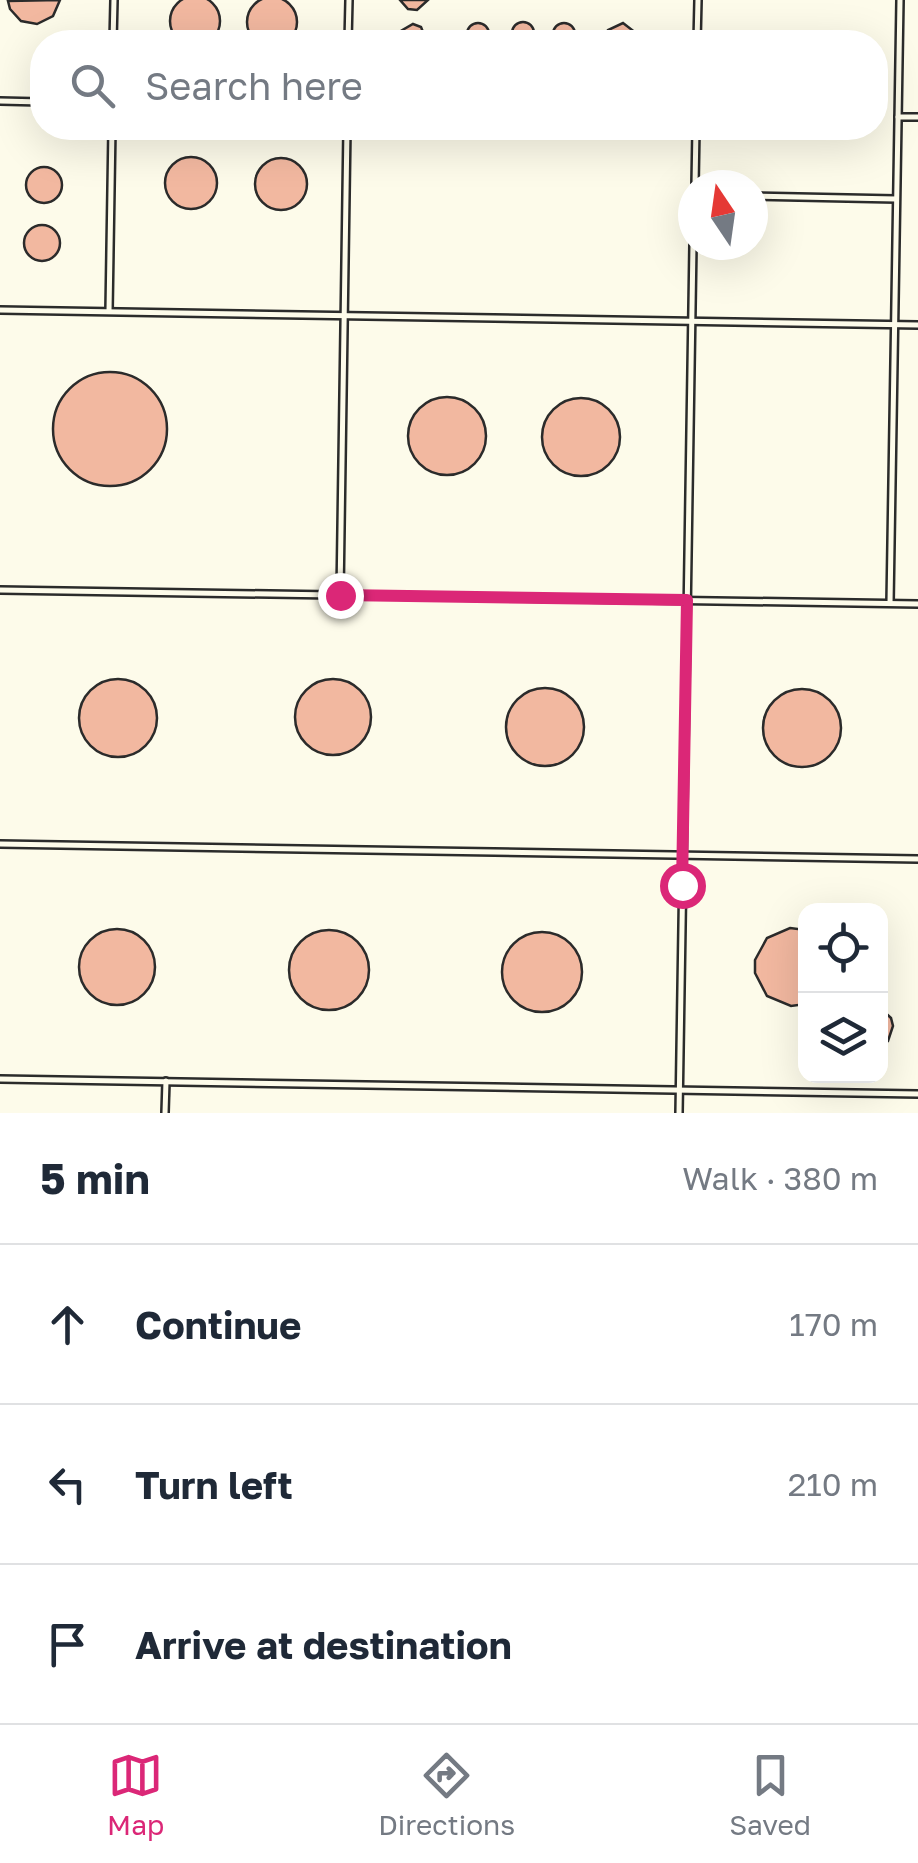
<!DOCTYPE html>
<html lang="en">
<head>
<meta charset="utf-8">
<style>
  body { margin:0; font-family:"Golos Text",sans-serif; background:#f6f6f7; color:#1f2937 }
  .controls { position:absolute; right:30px; bottom:30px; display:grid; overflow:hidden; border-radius:20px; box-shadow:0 10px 40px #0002 }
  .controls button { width:90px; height:90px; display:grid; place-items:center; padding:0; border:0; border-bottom:2px solid #e0e1e3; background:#fff; color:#1f2937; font:50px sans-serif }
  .compass { position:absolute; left:678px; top:170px; width:90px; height:90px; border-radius:50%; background:#fff; box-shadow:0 10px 40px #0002; rotate:347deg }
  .stop { position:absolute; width:30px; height:30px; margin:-22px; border:8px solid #db2777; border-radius:50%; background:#fff }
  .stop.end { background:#db2777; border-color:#fff; box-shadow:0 2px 10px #0008 }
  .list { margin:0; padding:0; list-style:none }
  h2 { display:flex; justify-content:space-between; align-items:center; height:130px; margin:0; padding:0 40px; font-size:42px }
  h2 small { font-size:32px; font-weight:400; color:#747a83 }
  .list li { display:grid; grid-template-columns:65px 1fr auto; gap:30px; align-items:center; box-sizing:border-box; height:160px; padding:0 40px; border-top:2px solid #e0e1e3 }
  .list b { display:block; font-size:38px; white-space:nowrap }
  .list em { font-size:32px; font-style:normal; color:#747a83 }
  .icon { flex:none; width:55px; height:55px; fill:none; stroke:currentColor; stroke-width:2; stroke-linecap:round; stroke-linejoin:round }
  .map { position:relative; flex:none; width:918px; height:1113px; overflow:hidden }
  .search { position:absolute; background:#fff; box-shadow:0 10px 40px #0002; left:30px; right:30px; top:30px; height:110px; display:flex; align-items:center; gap:25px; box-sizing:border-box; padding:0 35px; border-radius:40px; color:#747a83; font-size:38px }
  .sheet { height:610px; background:#fff }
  nav { display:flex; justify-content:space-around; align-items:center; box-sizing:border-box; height:140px; border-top:2px solid #e0e1e3; background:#fff; font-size:28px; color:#747a83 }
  nav a { display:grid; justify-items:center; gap:5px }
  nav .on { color:#db2777 }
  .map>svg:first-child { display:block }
</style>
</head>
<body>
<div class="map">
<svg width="918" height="1113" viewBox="0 0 918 1113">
  <rect width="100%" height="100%" fill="#fdfbea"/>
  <!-- building -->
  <g fill="#f2b8a0" stroke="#2b2b2b" stroke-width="2.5">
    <circle cx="195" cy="21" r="25"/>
    <circle cx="272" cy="22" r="25"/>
    <polygon points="60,0 53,16 37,24 21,21 10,9 8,1"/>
    <polygon points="400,0 428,0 417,10 408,9"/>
    <circle cx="523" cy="33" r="11"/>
    <polygon points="623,23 636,33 636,42 608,42 608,30"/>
    <circle cx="478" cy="34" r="11"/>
    <circle cx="564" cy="34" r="11"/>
    <polygon points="413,24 421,27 427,42 397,42 399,32"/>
    <circle cx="191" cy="183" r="26"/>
    <circle cx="281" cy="184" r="26"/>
    <circle cx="44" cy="185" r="18"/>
    <circle cx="42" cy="243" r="18"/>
    <circle cx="110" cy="429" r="57"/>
    <circle cx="447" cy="436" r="39"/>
    <circle cx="581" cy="437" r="39"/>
    <circle cx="333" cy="717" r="38"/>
    <circle cx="118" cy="718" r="39"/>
    <circle cx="545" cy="727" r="39"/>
    <circle cx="802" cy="728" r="39"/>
    <polygon points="790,928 806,930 806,1004 791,1006 767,996 755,973 755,960 767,938"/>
    <circle cx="117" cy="967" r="38"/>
    <circle cx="329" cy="970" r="40"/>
    <circle cx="542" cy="972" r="40"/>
    <polygon points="880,1008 891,1018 893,1026 888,1041 880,1048"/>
  </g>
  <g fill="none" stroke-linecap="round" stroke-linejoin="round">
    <defs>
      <g id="lane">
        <polyline points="113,42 114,0"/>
        <polyline points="348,42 349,0"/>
        <polyline points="697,42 698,0"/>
        <polyline points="0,101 42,102"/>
        <polyline points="898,117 918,117"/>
        <polyline points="695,185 696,128"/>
        <polyline points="753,196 896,199"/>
        <polyline points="0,310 918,325"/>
        <polyline points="109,311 112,128"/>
        <polyline points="0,590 918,604"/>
        <polyline points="340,595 347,128"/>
        <polyline points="890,603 900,0"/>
        <polyline points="0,844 918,859"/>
        <polyline points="0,1079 918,1094"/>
        <polyline points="165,1113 166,1081"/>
        <polyline points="679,1113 693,245"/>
      </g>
    </defs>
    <!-- lane casing -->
    <use href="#lane" stroke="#2b2b2b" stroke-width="10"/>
    <!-- lane -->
    <use href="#lane" stroke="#fdfbea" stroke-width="5"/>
  </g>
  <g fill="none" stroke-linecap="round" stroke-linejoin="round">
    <!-- route -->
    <polyline stroke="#db2777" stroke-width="12" points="340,595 687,600 682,885"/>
  </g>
</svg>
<div class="controls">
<button><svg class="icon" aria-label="locate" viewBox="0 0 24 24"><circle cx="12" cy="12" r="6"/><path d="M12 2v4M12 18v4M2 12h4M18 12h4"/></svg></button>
<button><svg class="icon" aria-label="layers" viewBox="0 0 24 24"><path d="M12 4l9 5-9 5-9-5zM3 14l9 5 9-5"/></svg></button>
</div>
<svg class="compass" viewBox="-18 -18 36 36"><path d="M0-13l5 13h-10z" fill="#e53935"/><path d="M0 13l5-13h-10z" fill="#747a83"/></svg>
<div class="stop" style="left:682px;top:885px"></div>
<div class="stop end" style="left:340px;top:595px"></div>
<div class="search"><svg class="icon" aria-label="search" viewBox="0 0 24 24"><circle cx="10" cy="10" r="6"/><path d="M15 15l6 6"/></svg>Search here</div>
</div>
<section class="sheet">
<h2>5 min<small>Walk · 380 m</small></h2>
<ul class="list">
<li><svg class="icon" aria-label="ahead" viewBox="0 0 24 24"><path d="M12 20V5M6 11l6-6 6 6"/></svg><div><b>Continue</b></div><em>170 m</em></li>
<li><svg class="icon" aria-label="left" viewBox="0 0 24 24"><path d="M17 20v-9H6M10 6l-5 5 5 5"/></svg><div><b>Turn left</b></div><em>210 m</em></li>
<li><svg class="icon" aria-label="arrive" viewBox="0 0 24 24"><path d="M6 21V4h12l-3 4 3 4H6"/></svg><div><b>Arrive at destination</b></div></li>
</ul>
</section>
<nav>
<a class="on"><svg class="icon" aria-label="map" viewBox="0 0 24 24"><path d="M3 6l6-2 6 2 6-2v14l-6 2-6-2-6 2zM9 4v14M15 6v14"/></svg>Map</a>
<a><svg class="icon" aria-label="directions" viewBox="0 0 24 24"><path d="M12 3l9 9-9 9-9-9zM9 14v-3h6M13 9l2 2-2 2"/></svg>Directions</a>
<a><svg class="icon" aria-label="saved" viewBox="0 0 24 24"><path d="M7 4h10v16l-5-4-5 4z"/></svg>Saved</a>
</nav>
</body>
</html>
